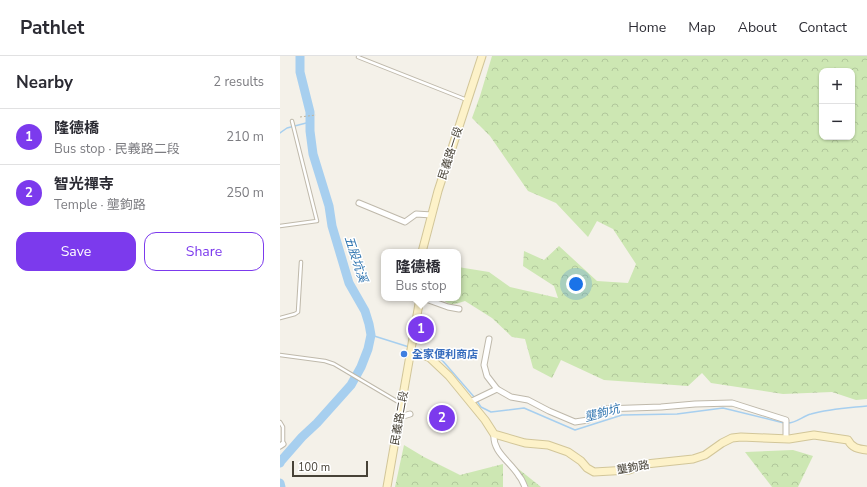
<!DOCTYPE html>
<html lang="en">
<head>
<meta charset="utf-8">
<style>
  body { margin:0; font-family:"Nunito Sans","Noto Sans TC",sans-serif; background:#f7f7f7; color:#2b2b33 }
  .controls { position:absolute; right:12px; top:12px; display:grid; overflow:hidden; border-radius:8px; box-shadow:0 1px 3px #0004 }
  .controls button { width:36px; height:36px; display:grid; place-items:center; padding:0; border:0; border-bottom:1px solid #e1e1e2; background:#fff; color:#2b2b33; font:20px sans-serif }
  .scale { position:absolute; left:12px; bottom:10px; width:76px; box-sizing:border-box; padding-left:4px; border:2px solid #474237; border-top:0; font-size:11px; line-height:14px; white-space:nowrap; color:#474237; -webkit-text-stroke:3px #fff; paint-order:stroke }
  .you { position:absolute; left:296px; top:228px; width:14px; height:14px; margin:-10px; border:3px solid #fff; border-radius:50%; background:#1a73e8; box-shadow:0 0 0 6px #1a73e833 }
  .badge { display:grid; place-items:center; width:26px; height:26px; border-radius:50%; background:#7c3aed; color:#fff; font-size:13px; font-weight:700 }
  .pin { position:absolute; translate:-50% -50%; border:2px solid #fff; box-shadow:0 1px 4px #0006 }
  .popup { position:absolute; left:101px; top:193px; width:80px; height:52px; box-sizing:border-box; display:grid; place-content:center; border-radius:8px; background:#fff; filter:drop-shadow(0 1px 3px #0005); font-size:13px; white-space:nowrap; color:#7c7c81 }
  .popup b { font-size:15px; color:#2b2b33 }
  .popup::after { content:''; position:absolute; left:50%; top:100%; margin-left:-8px; border:8px solid transparent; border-top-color:#fff }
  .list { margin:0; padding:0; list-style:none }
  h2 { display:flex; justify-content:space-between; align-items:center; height:52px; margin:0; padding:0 16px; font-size:17px }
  h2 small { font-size:13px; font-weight:400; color:#7c7c81 }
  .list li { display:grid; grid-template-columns:26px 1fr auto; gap:12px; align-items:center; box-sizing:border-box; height:56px; padding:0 16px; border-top:1px solid #e1e1e2 }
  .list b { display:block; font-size:15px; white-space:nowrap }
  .list p { margin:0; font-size:13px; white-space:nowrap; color:#7c7c81 }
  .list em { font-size:13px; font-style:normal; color:#7c7c81 }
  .actions { display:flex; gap:8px; padding:12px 16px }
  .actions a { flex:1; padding:9px 0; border:1px solid #7c3aed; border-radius:12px; text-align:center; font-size:14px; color:#7c3aed }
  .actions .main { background:#7c3aed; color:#fff }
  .map { position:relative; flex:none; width:587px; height:431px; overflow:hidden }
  header { display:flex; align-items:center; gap:24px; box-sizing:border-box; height:56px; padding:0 20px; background:#fff; border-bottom:1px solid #e1e1e2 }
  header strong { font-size:19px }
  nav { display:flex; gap:22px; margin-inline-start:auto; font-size:14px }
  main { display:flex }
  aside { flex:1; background:#fff }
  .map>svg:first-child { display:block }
</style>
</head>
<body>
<header>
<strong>Pathlet</strong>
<nav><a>Home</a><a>Map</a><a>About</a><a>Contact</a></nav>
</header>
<main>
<aside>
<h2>Nearby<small>2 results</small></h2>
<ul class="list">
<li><span class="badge">1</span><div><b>隆德橋</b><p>Bus stop · 民義路二段</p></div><em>210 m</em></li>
<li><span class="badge">2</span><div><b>智光禪寺</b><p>Temple · 壟鉤路</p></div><em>250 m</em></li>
</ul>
<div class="actions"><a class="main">Save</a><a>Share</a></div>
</aside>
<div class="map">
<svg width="587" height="431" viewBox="0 0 587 431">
  <defs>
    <pattern id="forest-crowns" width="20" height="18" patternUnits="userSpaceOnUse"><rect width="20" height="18" fill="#cde7b3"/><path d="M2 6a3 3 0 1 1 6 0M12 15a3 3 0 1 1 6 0" fill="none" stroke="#b1c79b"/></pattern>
  </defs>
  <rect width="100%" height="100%" fill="#f4f1e9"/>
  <!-- forest -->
  <g fill="url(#forest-crowns)" fill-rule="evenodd">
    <path d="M212 0H587V343L576 344 552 336 503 338 431 327 422 317 408 330 324 324 281 304 272 322 253 312 245 283 232 281 212 262 185 245C176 248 169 251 162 242H178V211L209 216 230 231 278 242 274 230 243 210 244 195 264 204 279 190 317 225 348 227 356 208 333 173 317 165 308 181 276 147 248 135 210 80 192 62 200 40ZM542 15H572V81H542Z"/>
    <polygon points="124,389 144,401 180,419 223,408 223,431 115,431"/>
    <polygon points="513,394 533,400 518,431 492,431 465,396"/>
    <polygon points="235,411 236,411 261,431 249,431"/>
  </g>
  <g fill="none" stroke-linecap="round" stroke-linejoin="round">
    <!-- stream -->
    <g stroke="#a7cfef" stroke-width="1.5">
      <polyline points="0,77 7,72 30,66"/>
      <polyline points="91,279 129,291"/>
      <polyline points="133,292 143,294 162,304 195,342"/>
      <polyline points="197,345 201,351 211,356 244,352 295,374 342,359 397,358 443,352 504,367"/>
      <path d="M508 367C516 367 523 360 531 358 549 353 568 352 587 350"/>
    </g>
    <!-- river -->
    <g stroke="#a7cfef" stroke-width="9">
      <polyline points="0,407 1,405 22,381 37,367 71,329 81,311 88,293 91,279 89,268 85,255 69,227 52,170 49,150 33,98 30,75 30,56 20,16 20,0"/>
      <polyline points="0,427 1,431"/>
    </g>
    <defs>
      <g id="lane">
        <polyline points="78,1 187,44"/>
        <polyline points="0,170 37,165 12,65"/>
        <polyline points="0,262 15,258 18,256 21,206"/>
        <polyline points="0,299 45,305 54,308 120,347"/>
        <polyline points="0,366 3,371 3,388"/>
      </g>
      <g id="street">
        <polyline points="79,147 125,166 136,158 152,159"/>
        <polyline points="143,242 168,251 179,253"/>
        <polyline points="209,283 204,309 207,320 217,333"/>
        <polyline points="190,346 217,333 231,341 248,344 269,355 295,366 308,364 323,353 381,351 415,348 452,347 506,364 506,383"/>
        <polyline points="120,361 130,358"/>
        <path d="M214 378C212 396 231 406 239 420 242 423 243 427 245 431"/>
        <polyline points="0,390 3,388"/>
      </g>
      <g id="secondary">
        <polyline points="142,196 158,135 202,0"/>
        <path d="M130 297 141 298 150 302 169 320 205 364 214 378 245 387 268 389 288 396 301 405 307 412 314 416 349 414 366 408 413 403 425 399 442 387 452 382 461 381 509 383 534 379 568 384C572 392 578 393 587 394"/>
        <polyline points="107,431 140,242"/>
      </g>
    </defs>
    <!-- lane casing -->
    <use href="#lane" stroke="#bfb9ab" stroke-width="4.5"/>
    <!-- street casing -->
    <use href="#street" stroke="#bfb9ab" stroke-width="7"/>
    <!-- secondary casing -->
    <use href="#secondary" stroke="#d2c699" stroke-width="9"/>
    <!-- path -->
    <polyline stroke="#c1b59d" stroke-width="1" stroke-dasharray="2 2" stroke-linecap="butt" points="20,61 36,59"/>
    <!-- lane -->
    <use href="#lane" stroke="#fff" stroke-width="2.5"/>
    <!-- street -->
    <use href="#street" stroke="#fff" stroke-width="5"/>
    <!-- secondary -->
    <use href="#secondary" stroke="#fdf2c9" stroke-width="7"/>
  </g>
  <!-- markers -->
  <circle fill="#3f7fe0" stroke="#fff" stroke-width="1.5" cx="124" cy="298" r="4"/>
  <g text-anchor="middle" stroke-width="3" stroke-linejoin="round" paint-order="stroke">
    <!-- street labels -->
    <g font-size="11" fill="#474237" stroke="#fff">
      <text transform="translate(170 97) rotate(-72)" y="4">民義路一段</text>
      <text transform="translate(119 362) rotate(-80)" y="4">民義路二段</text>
      <text transform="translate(353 411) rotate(-10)" y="4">壟鉤路</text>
    </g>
    <!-- shop labels -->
    <g font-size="11" font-weight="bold" fill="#366cbe" stroke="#fff" text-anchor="start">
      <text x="132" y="302">全家便利商店</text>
    </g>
    <!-- water labels -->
    <g font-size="12" font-style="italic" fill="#3377b1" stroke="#fff">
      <text transform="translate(76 203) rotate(72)" y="4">五股坑溪</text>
      <text transform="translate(322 357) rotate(-15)" y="4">壟鉤坑</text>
    </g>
  </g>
</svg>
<div class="controls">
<button>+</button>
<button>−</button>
</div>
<div class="scale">100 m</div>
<div class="you"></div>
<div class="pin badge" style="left:141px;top:273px">1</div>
<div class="popup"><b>隆德橋</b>Bus stop</div>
<div class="pin badge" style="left:162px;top:362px">2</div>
</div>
</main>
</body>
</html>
